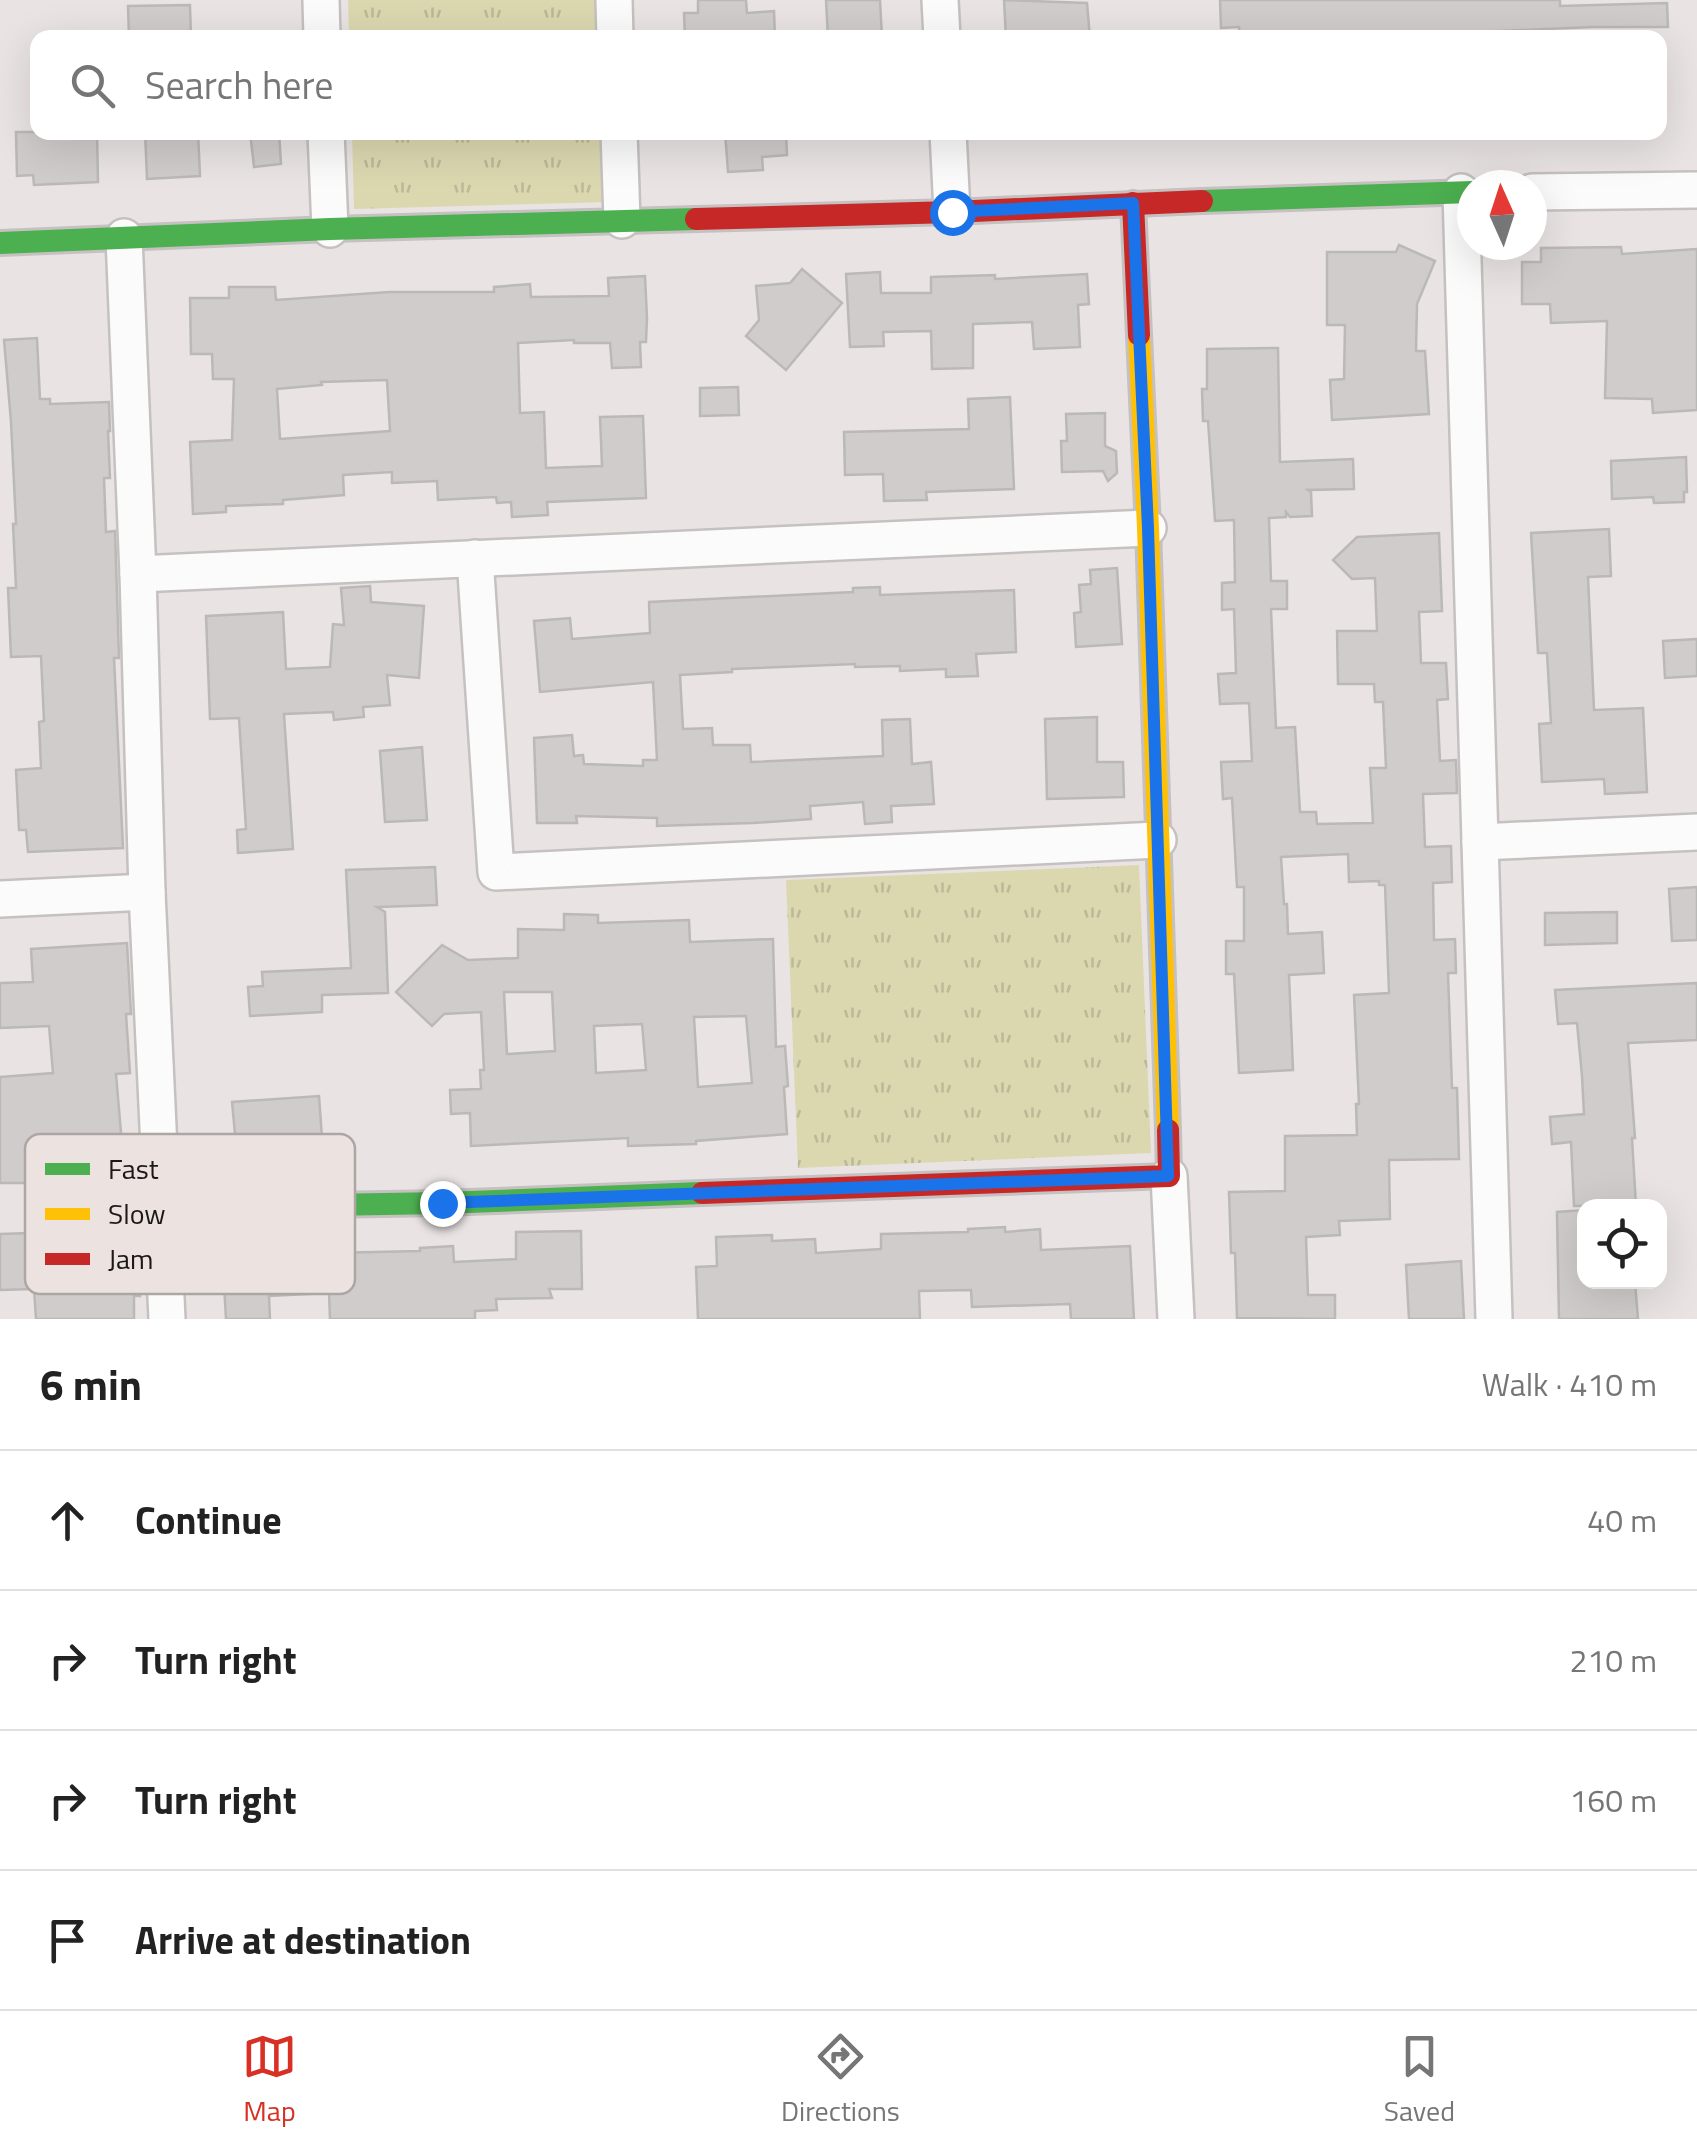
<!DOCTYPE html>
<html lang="en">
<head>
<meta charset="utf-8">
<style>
  body { margin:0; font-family:"Titillium Web",sans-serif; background:#f6f6f6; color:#222 }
  .controls { position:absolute; right:30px; bottom:30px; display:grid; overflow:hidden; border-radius:20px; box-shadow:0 10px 40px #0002 }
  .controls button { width:90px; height:90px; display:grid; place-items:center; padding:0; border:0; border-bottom:2px solid #e0e0e0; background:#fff; color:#222; font:50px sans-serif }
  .compass { position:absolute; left:1457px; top:170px; width:90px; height:90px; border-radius:50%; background:#fff; box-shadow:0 10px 40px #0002; rotate:357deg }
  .stop { position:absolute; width:30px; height:30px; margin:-22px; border:8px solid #1a73e8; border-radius:50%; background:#fff }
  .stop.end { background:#1a73e8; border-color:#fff; box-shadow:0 2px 10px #0008 }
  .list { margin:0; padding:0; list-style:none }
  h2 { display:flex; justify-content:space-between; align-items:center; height:130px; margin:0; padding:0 40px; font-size:42px }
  h2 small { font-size:32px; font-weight:400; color:#767676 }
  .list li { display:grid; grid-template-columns:65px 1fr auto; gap:30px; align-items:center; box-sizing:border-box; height:140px; padding:0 40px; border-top:2px solid #e0e0e0 }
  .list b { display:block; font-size:38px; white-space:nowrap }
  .list em { font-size:32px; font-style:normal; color:#767676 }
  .icon { flex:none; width:55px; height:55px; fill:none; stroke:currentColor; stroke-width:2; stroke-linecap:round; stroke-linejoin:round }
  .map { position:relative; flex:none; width:1697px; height:1319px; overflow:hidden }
  .search { position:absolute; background:#fff; box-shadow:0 10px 40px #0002; left:30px; right:30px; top:30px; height:110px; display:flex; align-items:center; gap:25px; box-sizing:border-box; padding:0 35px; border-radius:20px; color:#767676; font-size:38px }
  .sheet { height:690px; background:#fff }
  nav { display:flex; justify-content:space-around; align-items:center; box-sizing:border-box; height:140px; border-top:2px solid #e0e0e0; background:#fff; font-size:28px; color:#767676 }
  nav a { display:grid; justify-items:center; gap:5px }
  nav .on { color:#d93025 }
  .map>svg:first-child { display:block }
</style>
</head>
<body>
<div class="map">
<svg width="1697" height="1319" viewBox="0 0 1697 1319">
  <defs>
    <pattern id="grass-tufts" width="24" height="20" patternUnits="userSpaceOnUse" patternTransform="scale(2.5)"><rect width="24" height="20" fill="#dbd8b0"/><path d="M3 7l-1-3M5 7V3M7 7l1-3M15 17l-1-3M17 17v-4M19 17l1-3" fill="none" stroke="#bbb997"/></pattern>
  </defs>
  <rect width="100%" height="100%" fill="#e9e4e3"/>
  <!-- grass -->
  <g fill="url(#grass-tufts)">
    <polygon points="348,0 604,0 605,37 349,37"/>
    <polygon points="352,133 607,133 609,202 354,209"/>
    <polygon points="1139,865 1151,1153 798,1168 786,880"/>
  </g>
  <!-- building -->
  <g fill="#cfcccb" stroke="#bbb9b7" stroke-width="2.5" fill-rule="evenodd">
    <polygon points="698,0 746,0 747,13 774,11 775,38 685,38 684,13 698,13"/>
    <polygon points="826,0 880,0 882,38 828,38"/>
    <polygon points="1004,0 1087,3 1090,38 1006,38"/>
    <polygon points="1220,0 1560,0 1560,6 1667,3 1668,27 1593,27 1379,36 1240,38 1239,27 1221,28"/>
    <polygon points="190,5 191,38 129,38 128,6"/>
    <polygon points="16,132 97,132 98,182 34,185 33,175 17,176"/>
    <polygon points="145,132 198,132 200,176 147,179"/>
    <polygon points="250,132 279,132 281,164 254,167"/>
    <polygon points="725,132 786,132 787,155 762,157 763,170 728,172"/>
    <polygon points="1399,245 1435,261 1417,304 1416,351 1425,351 1429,414 1332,420 1330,380 1344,379 1345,325 1327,325 1327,252 1396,252"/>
    <polygon points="1621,247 1622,254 1697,249 1697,410 1653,413 1652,399 1605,398 1607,321 1551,323 1550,304 1522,304 1522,262 1541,262 1541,248"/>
    <polygon points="802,269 842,303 786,370 746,336 759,320 756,286 790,283"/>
    <polygon points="880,272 881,293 931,293 931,277 995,275 995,279 1087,274 1089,304 1078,305 1080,347 1034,349 1032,322 973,324 973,368 932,369 931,331 883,332 884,346 850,347 846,274"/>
    <path d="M645 276 647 318 646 342H640L641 367 612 368 610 343H574V340L518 343 520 413 544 412 546 468 602 466 600 417 643 416 646 498 547 502 548 515 512 517 511 502 497 503 496 497 438 500 437 481 392 483V472L343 475 344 495 283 500V504L226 506V512L193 514 190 442 232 440 234 379H213L212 354H191L190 298H229V287H275L276 300 389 292H494V287L530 284 531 297 609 296 608 278ZM387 380 390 431 280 439 277 389 322 385 321 382Z"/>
    <polygon points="37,338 40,399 50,399 50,404 109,402 110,431 108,431 110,478 104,478 106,532 115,531 119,658 114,658 123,848 28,852 26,830 19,830 16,770 41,768 39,722 44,721 41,656 11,657 8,588 16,588 13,524 16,524 11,422 4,340"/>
    <polygon points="1278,348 1280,462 1353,459 1354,489 1308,490 1311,492 1312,516 1290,517 1286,512 1286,517 1269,518 1271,581 1287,581 1287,609 1271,609 1276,728 1295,727 1300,812 1316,812 1317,824 1373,823 1370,768 1386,768 1383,702 1375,702 1374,684 1338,684 1337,631 1377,631 1375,578 1352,579 1333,560 1357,537 1439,533 1442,611 1419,612 1421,663 1446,663 1448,699 1437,700 1440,761 1456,760 1457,793 1423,794 1425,847 1451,846 1452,882 1433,883 1434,940 1455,939 1456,973 1448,973 1452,1088 1457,1088 1459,1159 1389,1160 1390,1219 1339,1221 1340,1235 1306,1237 1308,1295 1335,1295 1335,1319 1237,1318 1235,1253 1231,1253 1229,1192 1285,1191 1285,1136 1357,1135 1356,1104 1359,1104 1354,995 1389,993 1385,885 1379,885 1379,881 1349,882 1348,854 1281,857 1284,904 1287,904 1288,934 1322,932 1324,973 1289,975 1293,1070 1239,1073 1234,974 1226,974 1226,941 1244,941 1244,887 1237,887 1232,798 1223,799 1221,762 1252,761 1249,703 1220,704 1218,674 1236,673 1234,609 1222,610 1222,583 1235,582 1234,520 1215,521 1208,421 1203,421 1202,389 1207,389 1207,349"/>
    <polygon points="738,387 739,415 700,416 700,388"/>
    <polygon points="1010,397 1014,489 926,492 927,500 884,501 883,474 845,475 844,432 969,429 968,399"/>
    <polygon points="1105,413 1105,446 1116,451 1117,473 1108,481 1103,471 1062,472 1061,441 1067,441 1066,414"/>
    <polygon points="1686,457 1687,492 1684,492 1684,502 1654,503 1653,497 1612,499 1611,461"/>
    <polygon points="1609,529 1611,576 1588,577 1594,710 1643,708 1647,792 1605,794 1604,779 1542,782 1539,724 1551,723 1547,653 1538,653 1531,533"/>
    <polygon points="1117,568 1122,644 1076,647 1074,613 1081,612 1079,585 1091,584 1090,570"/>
    <polygon points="370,586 371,602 424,606 419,678 387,675 390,705 363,707 364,717 334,720 333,712 284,714 293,849 238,853 237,830 246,829 239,718 210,719 206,616 283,612 286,669 330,667 333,624 344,625 341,588"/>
    <polygon points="880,587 880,595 1014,590 1016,652 976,654 978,676 946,677 946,669 900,671 900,666 855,667 855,664 732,669 732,672 680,675 683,729 712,728 713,745 750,745 751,762 883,756 882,720 910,719 912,764 931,762 934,804 891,806 892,822 865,824 863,802 810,806 811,819 753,823 657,826 657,818 576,816 577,823 537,823 534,738 572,735 574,756 583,755 584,764 643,766 643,760 657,760 653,682 540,692 534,621 570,618 572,639 650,633 649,602 853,592 853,588"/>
    <polygon points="1697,639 1697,676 1665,678 1663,641"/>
    <polygon points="1097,717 1097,762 1123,762 1124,797 1047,799 1045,719"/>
    <polygon points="422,747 427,820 385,822 380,751"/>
    <polygon points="435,867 437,905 377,907 385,912 388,993 322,995 322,1012 250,1016 248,987 263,986 262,972 351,968 346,870"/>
    <polygon points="1697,887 1697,940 1672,941 1669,889"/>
    <polygon points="1617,912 1617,943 1545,945 1545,913"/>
    <path d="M564 914 598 915V923L689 920 690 942 773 939 776 1047 785 1046 788 1086 784 1087 787 1134 696 1141V1144L628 1146V1138L471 1146 470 1113 451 1114 450 1090 481 1089 480 1070H484L481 1012 444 1014 432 1026 396 992 442 945 468 960 518 958V929L564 930ZM504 992H552L555 1051 507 1054ZM746 1016 752 1083 698 1087 694 1017ZM642 1024 646 1070 596 1073 594 1026Z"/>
    <polygon points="127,943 131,1014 126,1014 130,1073 116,1074 129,1226 138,1225 140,1296 134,1296 134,1319 36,1319 34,1289 0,1290 0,1234 29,1233 25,1183 0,1183 0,1077 53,1073 49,1026 0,1028 0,983 33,982 31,949"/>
    <polygon points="1697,983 1697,1040 1628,1043 1635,1138 1632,1138 1636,1206 1574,1206 1571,1142 1552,1144 1550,1117 1584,1114 1582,1076 1577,1023 1558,1024 1555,990"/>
    <polygon points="319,1096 323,1151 295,1152 294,1143 236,1145 232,1102"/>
    <polygon points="1584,1210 1584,1282 1635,1282 1638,1319 1559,1319 1557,1212"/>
    <polygon points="1005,1227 1005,1232 1040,1229 1041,1250 1130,1246 1134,1319 1071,1319 1070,1304 972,1307 971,1290 919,1291 920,1319 698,1319 696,1267 717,1266 716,1237 772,1235 772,1241 815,1239 816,1253 881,1249 881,1234 968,1232 968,1229"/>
    <polygon points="581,1231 582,1289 549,1289 552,1298 496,1299 497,1310 475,1311 475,1319 330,1319 329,1293 269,1296 270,1319 226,1319 223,1266 328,1261 328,1253 420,1251 420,1248 453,1246 454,1262 516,1259 516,1232"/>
    <polygon points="1461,1261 1464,1319 1409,1319 1406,1265"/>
  </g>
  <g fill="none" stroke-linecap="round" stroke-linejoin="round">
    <defs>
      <g id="street">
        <polyline points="321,0 322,38"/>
        <polyline points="614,0 615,38"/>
        <polyline points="940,0 942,38"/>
        <polyline points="326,132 330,229"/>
        <polyline points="619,132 622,220"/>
        <polyline points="948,132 952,212"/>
        <polyline points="1461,192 1494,1319"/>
        <polyline points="1532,192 1697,190"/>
        <polyline points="124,237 138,574 147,892 167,1319"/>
        <polyline points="475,558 496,872 1158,840"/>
        <polyline points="138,574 1148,528"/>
        <polyline points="1480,842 1697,832"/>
        <polyline points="0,899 147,892"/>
        <polyline points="1169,1176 1176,1319"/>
      </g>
      <g id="fast">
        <polyline points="1202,201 1472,192"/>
        <polyline points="0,243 330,229 696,219"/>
        <polyline points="162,1208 442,1203 702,1193"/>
      </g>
      <polyline id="slow" points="1139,335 1148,528 1168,1130"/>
      <g id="jam">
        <polyline points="1133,203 1139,335"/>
        <polyline points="696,219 952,212 1202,201"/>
        <polyline points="702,1193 1169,1176 1168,1130"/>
      </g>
    </defs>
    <!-- street casing -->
    <use href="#street" stroke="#c5c1c0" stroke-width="40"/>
    <!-- fast casing -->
    <use href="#fast" stroke="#c5c1c0" stroke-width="28"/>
    <!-- slow casing -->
    <use href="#slow" stroke="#c5c1c0" stroke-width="28"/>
    <!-- jam casing -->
    <use href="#jam" stroke="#c5c1c0" stroke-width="28"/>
    <!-- street -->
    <use href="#street" stroke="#fcfbfb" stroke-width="35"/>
    <!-- fast -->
    <use href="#fast" stroke="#4caf50" stroke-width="22"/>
    <!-- slow -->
    <use href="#slow" stroke="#ffc107" stroke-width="22"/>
    <!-- jam -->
    <use href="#jam" stroke="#c62828" stroke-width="22"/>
  </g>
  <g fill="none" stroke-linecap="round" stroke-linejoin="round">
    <!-- route -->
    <polyline stroke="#1a73e8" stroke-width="12" points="442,1203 1168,1176 1148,528 1133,203 952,212"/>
  </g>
  <!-- legend -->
  <rect x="25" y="1134" width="330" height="160" rx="15" fill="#ece3e0" stroke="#ada6a4" stroke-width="2.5"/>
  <rect x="45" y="1163" width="45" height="12" fill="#4caf50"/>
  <rect x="45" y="1208" width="45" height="12" fill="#ffc107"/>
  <rect x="45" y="1253" width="45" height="12" fill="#c62828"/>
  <g font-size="28" fill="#1b1817">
    <text x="108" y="1179">Fast</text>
    <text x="108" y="1224">Slow</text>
    <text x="108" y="1269">Jam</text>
  </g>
</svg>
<div class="controls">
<button><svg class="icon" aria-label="locate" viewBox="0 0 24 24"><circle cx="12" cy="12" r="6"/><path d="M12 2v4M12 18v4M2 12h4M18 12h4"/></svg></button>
</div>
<svg class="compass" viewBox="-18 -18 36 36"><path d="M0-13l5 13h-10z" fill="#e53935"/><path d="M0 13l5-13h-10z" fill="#767676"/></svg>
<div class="stop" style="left:952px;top:212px"></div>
<div class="stop end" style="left:442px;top:1203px"></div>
<div class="search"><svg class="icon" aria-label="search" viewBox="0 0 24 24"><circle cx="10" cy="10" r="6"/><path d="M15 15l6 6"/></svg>Search here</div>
</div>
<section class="sheet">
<h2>6 min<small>Walk · 410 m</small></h2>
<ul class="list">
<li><svg class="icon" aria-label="ahead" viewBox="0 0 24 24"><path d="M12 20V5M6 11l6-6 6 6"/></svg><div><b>Continue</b></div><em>40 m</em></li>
<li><svg class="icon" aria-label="right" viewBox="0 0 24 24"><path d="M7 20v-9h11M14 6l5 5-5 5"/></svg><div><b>Turn right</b></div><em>210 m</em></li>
<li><svg class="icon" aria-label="right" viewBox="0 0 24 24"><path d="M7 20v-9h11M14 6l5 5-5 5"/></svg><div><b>Turn right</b></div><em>160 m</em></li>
<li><svg class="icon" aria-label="arrive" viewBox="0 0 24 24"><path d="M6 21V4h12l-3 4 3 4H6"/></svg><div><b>Arrive at destination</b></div></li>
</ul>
</section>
<nav>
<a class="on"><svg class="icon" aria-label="map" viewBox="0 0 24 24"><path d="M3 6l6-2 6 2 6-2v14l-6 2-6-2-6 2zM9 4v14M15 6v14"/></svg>Map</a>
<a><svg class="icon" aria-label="directions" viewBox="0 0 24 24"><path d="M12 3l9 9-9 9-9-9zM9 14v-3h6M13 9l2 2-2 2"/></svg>Directions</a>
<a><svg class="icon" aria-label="saved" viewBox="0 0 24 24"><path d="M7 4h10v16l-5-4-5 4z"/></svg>Saved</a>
</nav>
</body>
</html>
